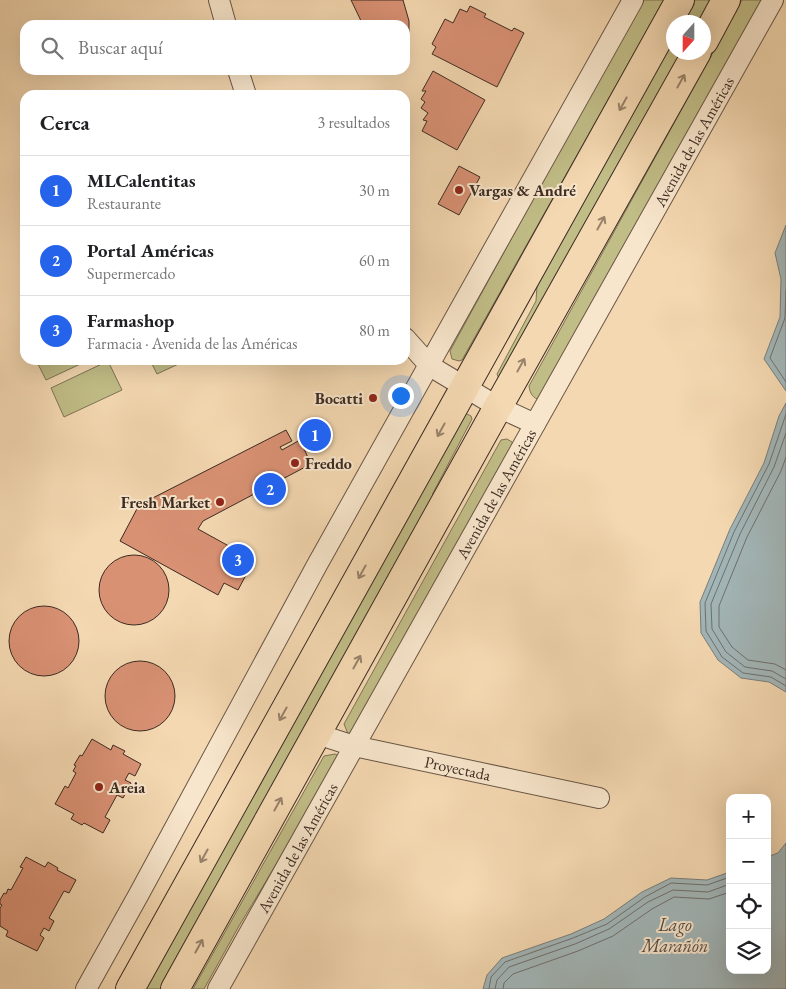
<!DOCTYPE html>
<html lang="es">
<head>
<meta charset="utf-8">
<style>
  body { margin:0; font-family:"EB Garamond",serif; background:#f2f2f2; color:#202124 }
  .controls { position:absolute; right:15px; bottom:15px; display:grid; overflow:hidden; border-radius:10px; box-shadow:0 5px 20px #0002 }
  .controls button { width:45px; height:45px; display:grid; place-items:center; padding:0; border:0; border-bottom:1px solid #e0e0e0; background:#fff; color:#202124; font:25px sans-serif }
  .compass { position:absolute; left:666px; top:15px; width:45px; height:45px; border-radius:50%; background:#fff; box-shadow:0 5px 20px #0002; rotate:201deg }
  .you { position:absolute; left:400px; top:395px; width:18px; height:18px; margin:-12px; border:4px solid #fff; border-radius:50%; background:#1a73e8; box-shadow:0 0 0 8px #1a73e833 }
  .badge { display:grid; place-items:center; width:32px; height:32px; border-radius:50%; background:#2563eb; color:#fff; font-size:16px; font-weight:700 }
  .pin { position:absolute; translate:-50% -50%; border:2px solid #fff; box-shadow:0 1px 5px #0006 }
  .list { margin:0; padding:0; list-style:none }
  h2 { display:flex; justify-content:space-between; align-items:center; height:65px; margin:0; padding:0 20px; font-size:21px }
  h2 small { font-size:16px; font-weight:400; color:#757577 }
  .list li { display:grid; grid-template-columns:32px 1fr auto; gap:15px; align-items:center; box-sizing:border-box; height:70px; padding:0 20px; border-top:1px solid #e0e0e0 }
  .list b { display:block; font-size:19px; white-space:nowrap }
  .list p { margin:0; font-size:16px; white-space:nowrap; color:#757577 }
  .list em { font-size:16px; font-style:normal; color:#757577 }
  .icon { flex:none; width:28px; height:28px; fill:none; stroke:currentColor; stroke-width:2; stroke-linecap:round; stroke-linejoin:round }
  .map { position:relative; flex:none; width:786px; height:989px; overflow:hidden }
  .search { position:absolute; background:#fff; box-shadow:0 5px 20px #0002; left:20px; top:20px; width:390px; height:55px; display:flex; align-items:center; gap:12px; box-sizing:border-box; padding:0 18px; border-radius:15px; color:#757577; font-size:19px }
  .panel { position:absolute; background:#fff; box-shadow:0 5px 20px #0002; left:20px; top:90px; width:390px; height:275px; border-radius:15px }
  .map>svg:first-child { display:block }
</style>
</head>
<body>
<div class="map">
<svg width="786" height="989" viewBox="0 0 786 989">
  <rect width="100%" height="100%" fill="#f4d8b1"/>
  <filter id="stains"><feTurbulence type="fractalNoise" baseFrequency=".004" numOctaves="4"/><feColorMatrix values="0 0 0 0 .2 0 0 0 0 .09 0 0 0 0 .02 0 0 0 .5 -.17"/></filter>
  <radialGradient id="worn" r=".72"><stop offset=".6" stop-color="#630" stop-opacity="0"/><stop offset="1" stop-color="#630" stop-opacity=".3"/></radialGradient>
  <!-- green -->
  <g fill="#c1bd87" stroke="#7e7455">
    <polygon points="644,0 664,0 462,360 459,361 452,359 450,351 546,175"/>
    <polygon points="692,0 714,0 701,22 680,22"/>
    <path d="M742 0H765L540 400C533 398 530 394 529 386Z"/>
    <polygon points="673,34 674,52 685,53 499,379 497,374 536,301 537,285"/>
    <polygon points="36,360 89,360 46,380"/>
    <polygon points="150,360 187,360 157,374"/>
    <polygon points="108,361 122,390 64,417 51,388"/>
    <polygon points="465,413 471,416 472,419 433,493 430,511 162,989 141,989"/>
    <polygon points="507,439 512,442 514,446 353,735 348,734 344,724 501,440"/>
    <polygon points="335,754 341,757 239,926 204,989 193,989 324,756"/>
  </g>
  <!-- water -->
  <g fill="#a2b6b8" stroke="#797e7c">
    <polygon points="786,225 786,391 764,359 780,317 781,279 775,253"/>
    <polygon points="786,403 786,692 769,682 741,678 718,660 701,633 700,602 730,529 764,463 779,416"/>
    <polygon points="786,843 786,989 483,989 487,975 502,958 571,934 604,919 642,892 671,878 707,880 730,872 730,970 767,970 767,857 778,853"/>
  </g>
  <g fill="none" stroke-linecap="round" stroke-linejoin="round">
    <!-- shore -->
    <g stroke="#6f706e" stroke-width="1">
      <polyline points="786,290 785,318 770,358 786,382"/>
      <polyline points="786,414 769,464 734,532 705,603 706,631 722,657 743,673 771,677 786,686"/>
      <polyline points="786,433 774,467 740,534 711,604 712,629 726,652 745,667 772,671 786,679"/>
      <polyline points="786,457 781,471 747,537 719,606 719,627 732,647 748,660 775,664 786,670"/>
      <polyline points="489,989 491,977 505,962 573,938 607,924 645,897 671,883 707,885 730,877"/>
      <polyline points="495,989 497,980 509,967 575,944 609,929 648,902 673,890 708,892 730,884"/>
      <polyline points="503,989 504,983 513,974 578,951 613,936 652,909 674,897 709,899 730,892"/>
    </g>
  </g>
  <!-- building -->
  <g fill="#d99174" stroke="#3c2b23">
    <polygon points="351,0 403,0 409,21 409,52 405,54 405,25 363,25"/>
    <polygon points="470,6 486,14 484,17 512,31 514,28 524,33 497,87 432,54 436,47 432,44 445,19 453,23 460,9 467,12"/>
    <polygon points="433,71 485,100 457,150 422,131 427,121 423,120 428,113 421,108 425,102 421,99 426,91 422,91"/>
    <polygon points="459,166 480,177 459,215 438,204"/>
    <polygon points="286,430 292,441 280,447 282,450 300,440 311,464 203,521 198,529 254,560 238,590 224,583 218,595 120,541 139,505"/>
    <circle cx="134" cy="590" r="35"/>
    <circle cx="44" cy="641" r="35"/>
    <circle cx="140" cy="696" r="35"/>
    <polygon points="92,739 111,750 113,745 125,751 123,754 141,764 135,776 129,773 125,780 131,783 123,798 117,795 105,817 110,820 103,833 84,823 82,825 71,819 74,814 55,804 65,786 68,788 76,773 73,771 76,766 74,765 80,755 82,756"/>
    <polygon points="26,857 45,867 48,862 58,868 57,870 76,880 69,893 64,891 49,918 54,921 49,931 44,928 40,935 44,938 37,951 6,936 8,931 0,926 0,908 2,905 0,904 0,900 4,893 6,894 8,889 11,890 23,868 20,867"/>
  </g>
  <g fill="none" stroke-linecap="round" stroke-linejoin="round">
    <defs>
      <g id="street">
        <polyline points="219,0 226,25"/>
        <polyline points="238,70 246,95"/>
        <polyline points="405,338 430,366 498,407 535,424"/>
        <path id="s1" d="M317 734 354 746 599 798"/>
        <polyline points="86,989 139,894 317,565 633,0"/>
        <path id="s2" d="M218 989 773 0"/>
      </g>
      <g id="highway">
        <polyline points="704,41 726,0"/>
        <polyline points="130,989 680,0"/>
        <polyline points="175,989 498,407 697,52"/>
      </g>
    </defs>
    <!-- street casing -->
    <use href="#street" stroke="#6a5646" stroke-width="22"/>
    <!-- highway casing -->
    <use href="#highway" stroke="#3c2b23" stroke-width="30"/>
    <!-- street -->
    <use href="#street" stroke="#f8e6cc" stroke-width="20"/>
    <!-- highway -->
    <use href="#highway" stroke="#f4d8b1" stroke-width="28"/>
  </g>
  <!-- one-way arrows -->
  <defs><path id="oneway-shaft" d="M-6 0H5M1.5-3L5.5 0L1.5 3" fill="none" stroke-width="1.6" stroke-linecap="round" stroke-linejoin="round" transform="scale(1.25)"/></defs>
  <g stroke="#98826a">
    <use href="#oneway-shaft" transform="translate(681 81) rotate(-61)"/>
    <use href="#oneway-shaft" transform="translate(623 104) rotate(119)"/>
    <use href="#oneway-shaft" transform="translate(601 223) rotate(-61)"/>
    <use href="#oneway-shaft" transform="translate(521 365) rotate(-61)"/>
    <use href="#oneway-shaft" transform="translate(441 430) rotate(119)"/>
    <use href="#oneway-shaft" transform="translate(362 572) rotate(119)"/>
    <use href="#oneway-shaft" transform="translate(357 662) rotate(-61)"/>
    <use href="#oneway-shaft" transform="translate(283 714) rotate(119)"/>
    <use href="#oneway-shaft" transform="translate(278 804) rotate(-61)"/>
    <use href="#oneway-shaft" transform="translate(204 856) rotate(119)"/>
    <use href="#oneway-shaft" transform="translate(199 946) rotate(-61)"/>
  </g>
  <!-- markers -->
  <g fill="#8f2418" stroke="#f8e6cc" stroke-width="2">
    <circle cx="459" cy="190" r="5"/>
    <circle cx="373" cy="398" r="5"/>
    <circle cx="295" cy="463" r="5"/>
    <circle cx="220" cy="502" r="5"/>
    <circle cx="99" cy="787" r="5"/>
  </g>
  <g text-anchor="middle" stroke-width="4" stroke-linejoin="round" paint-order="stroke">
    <!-- street labels -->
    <g font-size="16" fill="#3c2b23" stroke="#f8e6cc">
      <text dy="6" stroke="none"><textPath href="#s2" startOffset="972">Avenida de las Américas</textPath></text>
      <text dy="6" stroke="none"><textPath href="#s2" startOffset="568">Avenida de las Américas</textPath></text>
      <text dy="6" stroke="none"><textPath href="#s1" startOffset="145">Proyectada</textPath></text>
      <text dy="6" stroke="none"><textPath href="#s2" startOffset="162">Avenida de las Américas</textPath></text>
    </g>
    <!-- poi labels -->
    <g font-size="16" font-weight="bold" fill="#3c2b23" stroke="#f8e6cc" text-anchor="start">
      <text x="469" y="196">Vargas &amp; André</text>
      <text x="363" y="404" text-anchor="end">Bocatti</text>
      <text x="305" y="469">Freddo</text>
      <text x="210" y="508" text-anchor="end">Fresh Market</text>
      <text x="109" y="793">Areia</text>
    </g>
    <!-- water labels -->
    <g font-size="18" font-style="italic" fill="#564e48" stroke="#f8e6cc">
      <text x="675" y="931">Lago<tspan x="675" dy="21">Marañón</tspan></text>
    </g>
  </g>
  <rect width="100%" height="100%" filter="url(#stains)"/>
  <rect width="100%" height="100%" fill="url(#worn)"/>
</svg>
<div class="controls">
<button>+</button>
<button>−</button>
<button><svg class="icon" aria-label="locate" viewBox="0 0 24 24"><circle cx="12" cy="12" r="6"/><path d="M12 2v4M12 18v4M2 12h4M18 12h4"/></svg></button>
<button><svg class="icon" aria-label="layers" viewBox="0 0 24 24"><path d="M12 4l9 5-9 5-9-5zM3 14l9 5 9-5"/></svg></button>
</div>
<svg class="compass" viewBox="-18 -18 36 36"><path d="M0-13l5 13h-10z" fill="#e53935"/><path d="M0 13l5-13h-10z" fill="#757577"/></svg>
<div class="you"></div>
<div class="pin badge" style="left:315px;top:435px">1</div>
<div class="pin badge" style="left:270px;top:489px">2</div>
<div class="pin badge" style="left:238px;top:560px">3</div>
<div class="search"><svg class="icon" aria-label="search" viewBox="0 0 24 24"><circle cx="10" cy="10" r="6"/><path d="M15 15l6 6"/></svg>Buscar aquí</div>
<section class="panel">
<h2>Cerca<small>3 resultados</small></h2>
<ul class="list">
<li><span class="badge">1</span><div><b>MLCalentitas</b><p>Restaurante</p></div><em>30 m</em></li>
<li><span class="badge">2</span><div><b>Portal Américas</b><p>Supermercado</p></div><em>60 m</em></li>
<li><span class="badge">3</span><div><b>Farmashop</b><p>Farmacia · Avenida de las Américas</p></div><em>80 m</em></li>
</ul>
</section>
</div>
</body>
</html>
